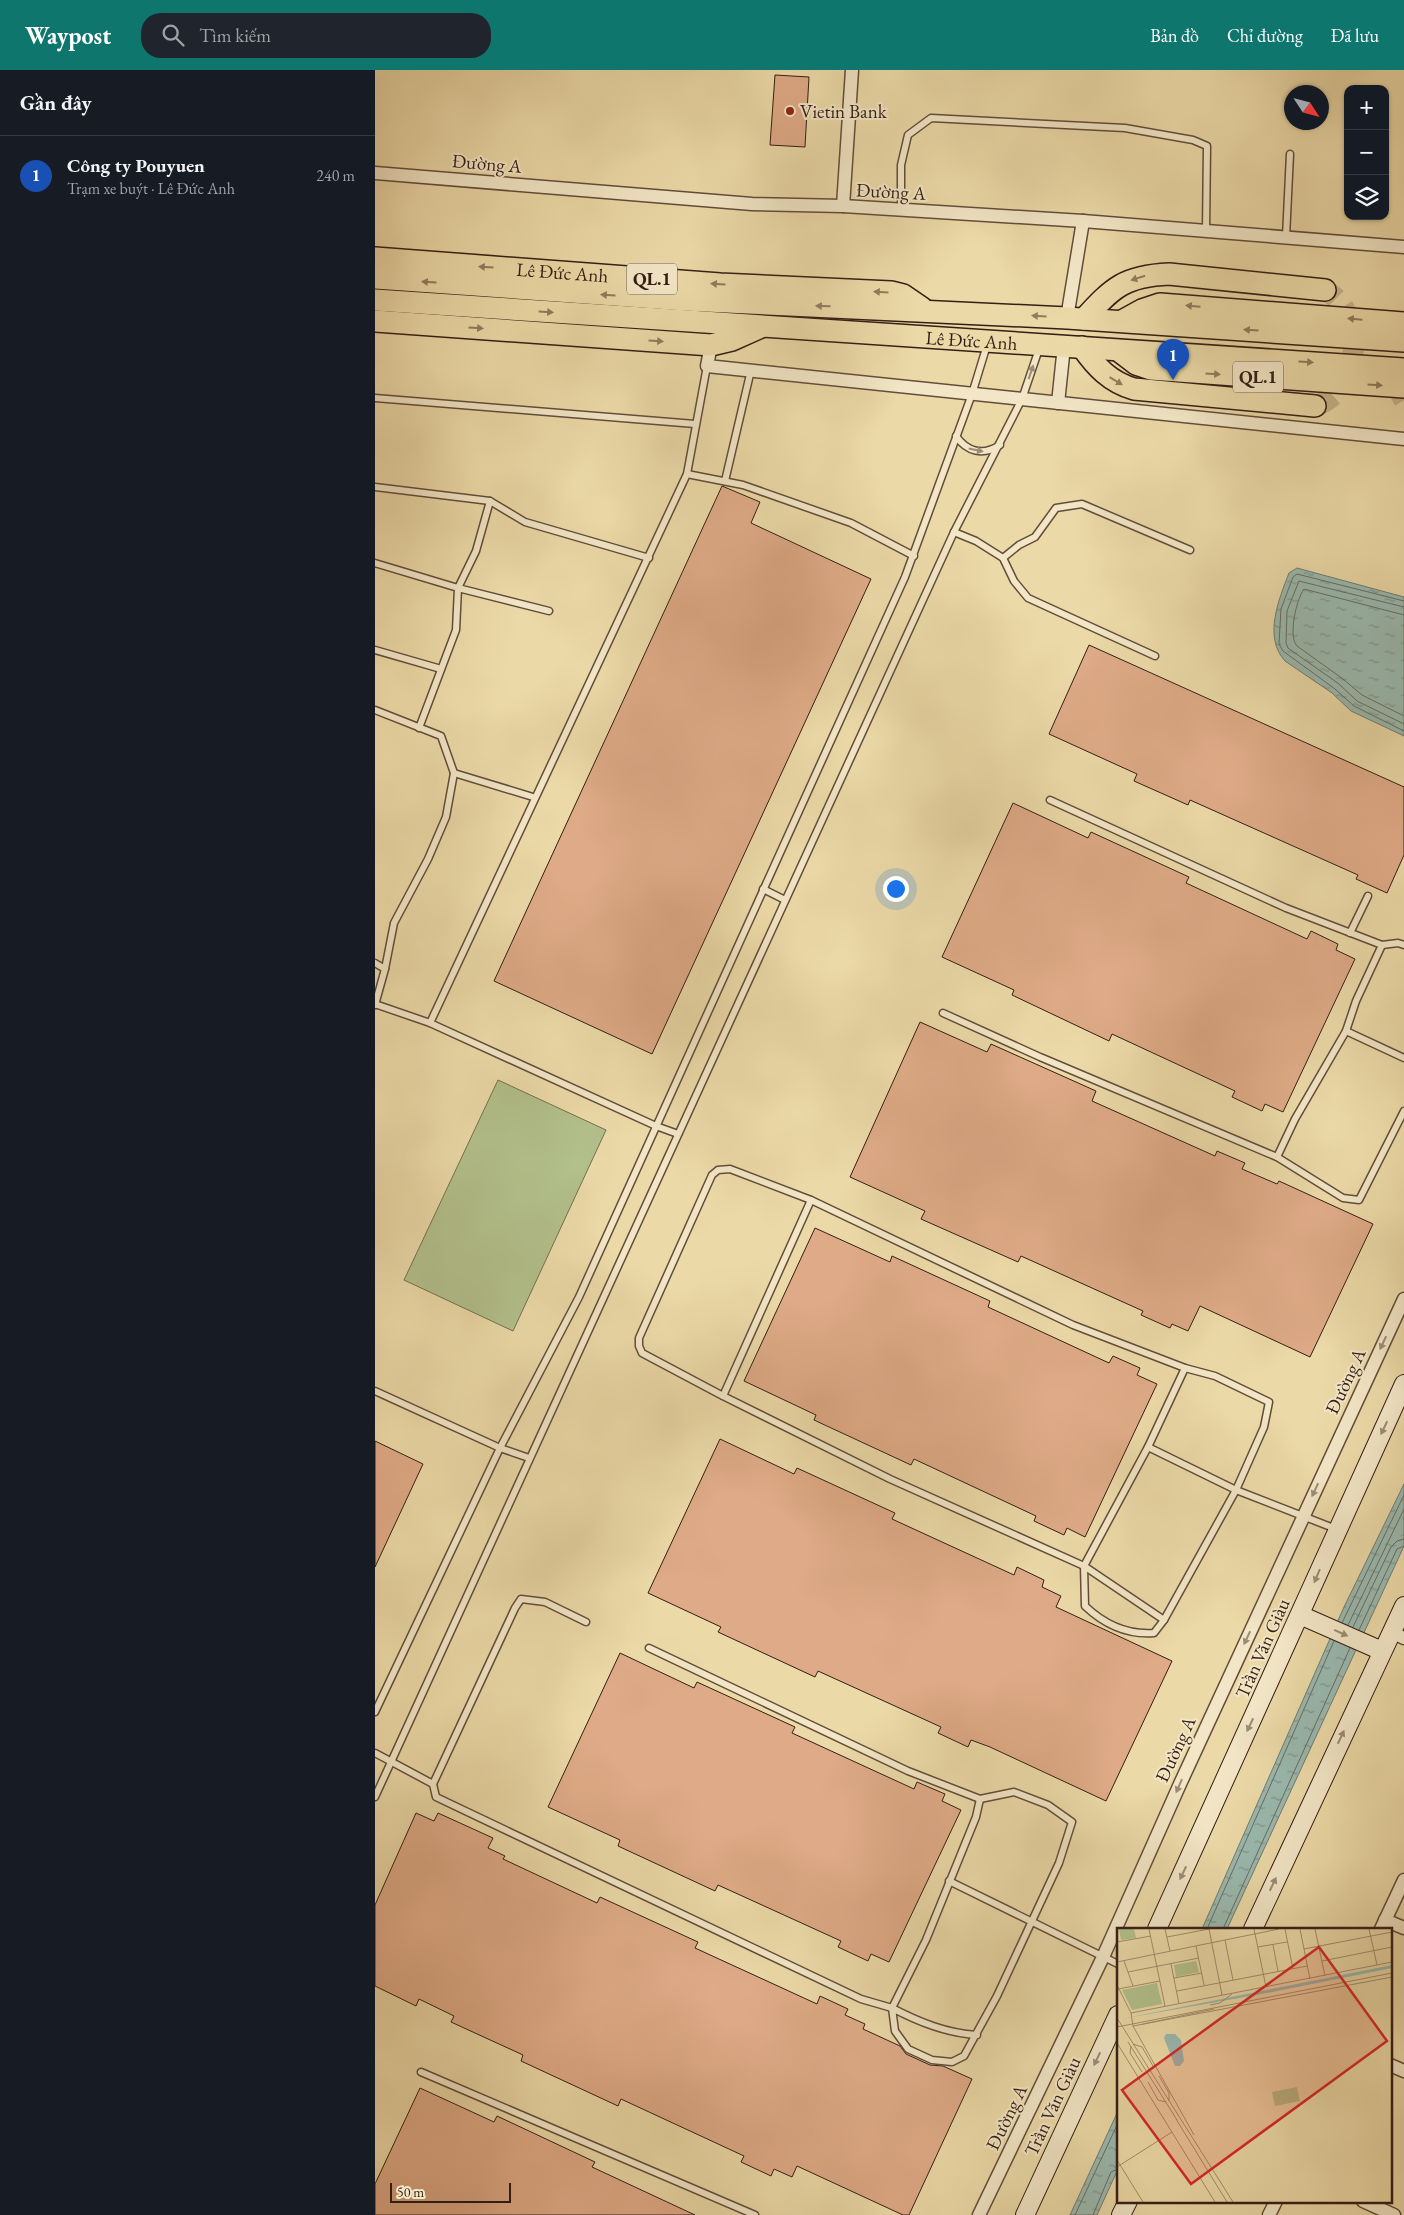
<!DOCTYPE html>
<html lang="vi">
<head>
<meta charset="utf-8">
<style>
  body { margin:0; font-family:"EB Garamond",serif; background:#20242c; color:#f1f3f6 }
  .controls { position:absolute; right:15px; top:15px; display:grid; overflow:hidden; border-radius:10px; box-shadow:0 1px 4px #0004 }
  .controls button { width:45px; height:45px; display:grid; place-items:center; padding:0; border:0; border-bottom:1px solid #363941; background:#171b24; color:#f1f3f6; font:25px sans-serif }
  .compass { position:absolute; left:909px; top:15px; width:45px; height:45px; border-radius:50%; background:#171b24; box-shadow:0 1px 4px #0004; rotate:126deg }
  .scale { position:absolute; left:15px; bottom:12px; width:121px; box-sizing:border-box; padding-left:5px; border:2px solid #341e15; border-top:0; font-size:14px; line-height:18px; white-space:nowrap; color:#341e15; -webkit-text-stroke:4px #f2e6c6; paint-order:stroke }
  .you { position:absolute; left:520px; top:818px; width:18px; height:18px; margin:-12px; border:4px solid #fff; border-radius:50%; background:#1a73e8; box-shadow:0 0 0 8px #1a73e833 }
  .badge { display:grid; place-items:center; width:32px; height:32px; border-radius:50%; background:#0f766e; color:#fff; font-size:16px; font-weight:700 }
  .pin { position:absolute; translate:-50% -41px; filter:drop-shadow(0 1px 2px #0008) }
  .pin::after { content:''; position:absolute; top:26px; width:18px; height:15px; background:inherit; clip-path:polygon(0 0,100% 0,50% 100%) }
  .list { margin:0; padding:0; list-style:none }
  h2 { display:flex; justify-content:space-between; align-items:center; height:65px; margin:0; padding:0 20px; font-size:21px }
  h2 small { font-size:16px; font-weight:400; color:#9ea1a6 }
  .list li { display:grid; grid-template-columns:32px 1fr auto; gap:15px; align-items:center; box-sizing:border-box; height:80px; padding:0 20px; border-top:1px solid #363941 }
  .list b { display:block; font-size:19px; white-space:nowrap }
  .list p { margin:0; font-size:16px; white-space:nowrap; color:#9ea1a6 }
  .list em { font-size:16px; font-style:normal; color:#9ea1a6 }
  .icon { flex:none; width:28px; height:28px; fill:none; stroke:currentColor; stroke-width:2; stroke-linecap:round; stroke-linejoin:round }
  .map { position:relative; flex:none; width:1029px; height:2145px; overflow:hidden }
  header { display:flex; align-items:center; gap:30px; box-sizing:border-box; height:70px; padding:0 25px; background:#0f766e; color:#fff }
  header strong { font-size:24px }
  nav { display:flex; gap:28px; margin-inline-start:auto; font-size:18px }
  .search { width:350px; height:45px; background:#20242c; display:flex; align-items:center; gap:12px; box-sizing:border-box; padding:0 18px; border-radius:20px; color:#9ea1a6; font-size:19px }
  main { display:flex }
  aside { flex:1; background:#171b24 }
  .map>svg:first-child { display:block }
</style>
</head>
<body>
<header>
<strong>Waypost</strong>
<div class="search"><svg class="icon" aria-label="search" viewBox="0 0 24 24"><circle cx="10" cy="10" r="6"/><path d="M15 15l6 6"/></svg>Tìm kiếm</div>
<nav><a>Bản đồ</a><a>Chỉ đường</a><a>Đã lưu</a></nav>
</header>
<main>
<aside>
<h2>Gần đây<small></small></h2>
<ul class="list">
<li><span class="badge" style="background:#1a4fb4">1</span><div><b>Công ty Pouyuen</b><p>Trạm xe buýt · Lê Đức Anh</p></div><em>240 m</em></li>
</ul>
</aside>
<div class="map">
<svg width="1029" height="2145" viewBox="0 0 1029 2145">
  <defs>
    <pattern id="water-ripples" width="26" height="14" patternUnits="userSpaceOnUse" patternTransform="scale(1.25)"><rect width="26" height="14" fill="#9ab9af"/><path d="M2 4q2-2 4 0t4 0M15 11q2-2 4 0t4 0" fill="none" stroke="#7e968d"/></pattern>
  </defs>
  <rect width="100%" height="100%" fill="#ebd9a7"/>
  <filter id="stains"><feTurbulence type="fractalNoise" baseFrequency=".004" numOctaves="4"/><feColorMatrix values="0 0 0 0 .2 0 0 0 0 .09 0 0 0 0 .02 0 0 0 .5 -.17"/></filter>
  <radialGradient id="worn" r=".72"><stop offset=".6" stop-color="#630" stop-opacity="0"/><stop offset="1" stop-color="#630" stop-opacity=".3"/></radialGradient>
  <!-- grass -->
  <polygon fill="#b2c08b" stroke="#736f50" points="123,1010 231,1060 138,1261 29,1210"/>
  <!-- water -->
  <g fill="url(#water-ripples)" stroke="#717b71">
    <path d="M922 498 1029 527V666L976 641 957 623 910 591C888 567 904 529 914 503Z"/>
    <polygon points="1029,1414 1029,1476 852,1859 827,1859 969,1537"/>
    <polygon points="743,2041 743,2099 722,2145 695,2145"/>
  </g>
  <g fill="none" stroke-linecap="round" stroke-linejoin="round">
    <!-- shore -->
    <g stroke="#676c62" stroke-width="1">
      <polyline points="1029,531 922,504 918,507 906,539 904,574 908,581 960,619 979,636 1029,661"/>
      <polyline points="1029,537 924,511 912,541 911,573 913,578 964,614 982,631 1029,654"/>
      <path d="M1029 545 929 519C921 530 913 567 922 576L968 609 987 625 1029 646"/>
      <polyline points="967,1553 1029,1425"/>
      <polyline points="973,1555 1029,1439"/>
      <polyline points="978,1557 1016,1477 1022,1471 1029,1469"/>
      <polyline points="984,1560 1022,1479 1029,1476"/>
      <polyline points="832,1859 959,1571"/>
      <polyline points="848,1859 975,1578"/>
      <polyline points="700,2145 743,2053"/>
      <polyline points="718,2145 736,2102 743,2099"/>
    </g>
  </g>
  <!-- building -->
  <g fill="#deaa87" stroke="#341e15">
    <polygon points="400,5 434,7 430,77 395,75"/>
    <polygon points="347,416 385,432 376,453 496,509 277,984 119,911"/>
    <polygon points="714,575 1029,717 1029,785 1012,823 981,809 983,805 815,730 813,735 759,711 762,704 674,664"/>
    <polygon points="638,733 713,768 716,762 814,807 811,813 932,869 936,861 963,874 961,880 980,889 908,1042 890,1034 887,1041 857,1027 860,1021 737,964 734,971 637,925 639,920 567,887"/>
    <polygon points="545,952 612,982 616,974 721,1021 717,1031 840,1086 842,1081 870,1093 867,1099 902,1114 904,1111 998,1154 935,1287 825,1236 813,1261 797,1254 795,1258 766,1245 768,1241 646,1186 643,1192 546,1149 550,1141 475,1107"/>
    <polygon points="440,1158 515,1192 517,1186 615,1231 613,1237 734,1293 738,1286 765,1298 762,1305 782,1314 710,1467 692,1458 689,1465 659,1451 661,1446 539,1389 536,1395 439,1350 441,1345 369,1311"/>
    <polygon points="345,1369 419,1404 422,1398 520,1443 517,1449 639,1505 642,1497 669,1510 667,1517 686,1526 681,1537 797,1591 731,1731 615,1677 596,1670 593,1677 563,1663 566,1657 443,1601 440,1607 343,1562 346,1557 273,1523"/>
    <polygon points="0,1371 48,1394 0,1497"/>
    <polygon points="245,1583 319,1618 322,1612 420,1657 417,1663 539,1719 542,1712 570,1724 567,1731 586,1740 514,1892 496,1884 493,1891 463,1877 466,1871 343,1815 340,1821 243,1776 245,1770 173,1737"/>
    <polygon points="41,1743 59,1751 63,1743 118,1768 113,1778 130,1786 128,1789 222,1833 225,1827 323,1872 320,1878 442,1934 445,1926 473,1939 470,1945 490,1954 488,1959 525,1976 531,1984 555,1995 568,1996 597,2009 534,2145 528,2145 422,2096 417,2107 399,2099 396,2106 366,2092 369,2086 246,2029 243,2036 146,1991 148,1985 76,1952 79,1946 44,1929 41,1936 0,1916 0,1835"/>
    <polygon points="45,2018 119,2052 122,2046 220,2092 217,2097 320,2145 0,2145 0,2114"/>
  </g>
  <g fill="none" stroke-linecap="round" stroke-linejoin="round">
    <!-- trunk-tunnel -->
    <g stroke="#c6b48a" stroke-width="21" stroke-dasharray="21 11" stroke-linecap="butt">
      <path d="M1029 260C1022 282 1016 310 1029 330"/>
      <path d="M940 336C987 321 992 243 950 220"/>
    </g>
    <defs>
      <g id="service">
        <polyline points="526,140 526,95 533,65 556,48 750,58 818,70 832,76 831,161"/>
        <polyline points="911,167 915,84"/>
        <polyline points="0,328 320,354"/>
        <path d="M581 366C592 382 608 386 625 375"/>
        <polyline points="312,404 368,415 476,453 539,486"/>
        <polyline points="350,411 376,300"/>
        <polyline points="0,417 115,431 150,452 274,488"/>
        <polyline points="115,431 101,481 83,518 174,541"/>
        <polyline points="579,462 601,471 628,488 639,511 653,528 780,586"/>
        <polyline points="628,488 644,475 660,467 681,438 707,434 815,480"/>
        <polyline points="0,493 83,518 81,560 44,658"/>
        <polyline points="0,580 66,599"/>
        <polyline points="0,640 66,666 79,703 71,747 53,789 19,853 10,899"/>
        <polyline points="79,703 158,727"/>
        <polyline points="675,730 911,838 1007,875 1023,873 1029,875"/>
        <polyline points="388,819 410,830"/>
        <polyline points="975,863 993,826"/>
        <polyline points="0,893 10,899 0,935"/>
        <polyline points="0,934 55,953 281,1056 303,1064"/>
        <polyline points="568,943 665,987 902,1087 968,1128 984,1130 1029,1041"/>
        <polyline points="55,953 312,404 332,296"/>
        <polyline points="971,961 1029,988"/>
        <polyline points="902,1087 920,1049 971,961 981,931 1007,875"/>
        <polyline points="0,1321 125,1378 154,1388"/>
        <polyline points="348,1326 436,1130"/>
        <path d="M773 1377 709 1496 710 1536C730 1555 752 1565 779 1563L789 1550 861 1420 889 1357 894 1332 840 1306 810 1298"/>
        <polyline points="789,1550 709,1496 515,1409 348,1326 267,1283 264,1276 264,1268 337,1105 343,1100 355,1099 436,1130 698,1255 810,1298 773,1377 861,1420 961,1459"/>
        <path d="M274 1578 533 1701 605 1729 639 1722 673 1735 697 1752 684 1793 622 1926 589 1986 577 1992 557 1990 533 1979 520 1961 517 1938C544 1952 571 1963 602 1965"/>
        <polyline points="0,1642 125,1378 204,1227 530,507 597,324 612,275"/>
        <polyline points="0,1683 58,1714 140,1538 146,1529 170,1532 211,1552"/>
        <polyline points="58,1714 61,1727 486,1929 517,1938 551,1870 601,1747 605,1729"/>
        <polyline points="0,1727 579,462 647,329 664,279"/>
        <polyline points="574,1811 743,1894"/>
        <polyline points="46,2002 380,2145"/>
      </g>
      <g id="minor">
        <polyline points="0,103 377,134 468,136 708,151 1029,177"/>
        <polyline points="468,136 477,0"/>
        <polyline points="692,248 708,151"/>
        <polyline points="336,275 332,296 1029,369"/>
        <polyline points="683,333 689,276"/>
        <polyline points="1016,1562 1029,1568"/>
        <polyline points="1010,1850 1029,1858"/>
        <polyline points="1006,1859 1029,1810"/>
        <polyline points="1015,1995 1029,2001"/>
        <polyline points="988,2131 1019,2145"/>
        <polyline points="604,2145 728,1887 805,1714 1029,1229"/>
        <polyline points="894,2145 901,2131"/>
      </g>
      <g id="secondary">
        <polyline points="925,1545 1007,1581"/>
        <polyline points="782,1859 1029,1314"/>
        <polyline points="878,1859 1029,1536"/>
        <polyline points="650,2145 743,1945"/>
        <polyline points="746,2145 753,2131"/>
      </g>
      <g id="trunk">
        <path id="s1" d="M0 188 345 214 516 222 528 225 547 238"/>
        <polyline points="0,208 310,230 692,248 1029,271"/>
        <path id="s2" d="M0 230 1029 299"/>
        <path d="M709 249C738 217 750 206 794 204L950 220"/>
        <polyline points="0,251 336,275 357,270 386,257"/>
        <polyline points="747,251 767,240 785,234 1029,253"/>
        <path d="M707 277C721 297 735 312 759 319L940 336"/>
        <polyline points="744,281 761,294 776,299 1029,317"/>
      </g>
    </defs>
    <!-- service casing -->
    <use href="#service" stroke="#624d3a" stroke-width="9"/>
    <!-- minor casing -->
    <use href="#minor" stroke="#624d3a" stroke-width="15"/>
    <!-- secondary casing -->
    <use href="#secondary" stroke="#341e15" stroke-width="20"/>
    <!-- trunk casing -->
    <use href="#trunk" stroke="#341e15" stroke-width="24"/>
    <!-- service -->
    <use href="#service" stroke="#f2e6c6" stroke-width="6"/>
    <!-- minor -->
    <use href="#minor" stroke="#f2e6c6" stroke-width="12"/>
    <!-- secondary -->
    <use href="#secondary" stroke="#f2e6c6" stroke-width="18"/>
    <!-- trunk -->
    <use href="#trunk" stroke="#ebd9a7" stroke-width="21"/>
  </g>
  <!-- one-way arrows -->
  <defs><path id="oneway-solid" d="M-6-.8H1V-3.2L6.5 0L1 3.2V.8H-6Z" transform="scale(1.25)"/></defs>
  <g fill="#907c5e">
    <use href="#oneway-solid" transform="translate(111 197) rotate(-176)"/>
    <use href="#oneway-solid" transform="translate(763 208) rotate(162)"/>
    <use href="#oneway-solid" transform="translate(54 212) rotate(-176)"/>
    <use href="#oneway-solid" transform="translate(343 214) rotate(-176)"/>
    <use href="#oneway-solid" transform="translate(506 222) rotate(-177)"/>
    <use href="#oneway-solid" transform="translate(233 225) rotate(-176)"/>
    <use href="#oneway-solid" transform="translate(448 236) rotate(-178)"/>
    <use href="#oneway-solid" transform="translate(818 236) rotate(-175)"/>
    <use href="#oneway-solid" transform="translate(171 242) rotate(4)"/>
    <use href="#oneway-solid" transform="translate(664 246) rotate(-177)"/>
    <use href="#oneway-solid" transform="translate(980 249) rotate(-175)"/>
    <use href="#oneway-solid" transform="translate(101 258) rotate(4)"/>
    <use href="#oneway-solid" transform="translate(876 260) rotate(-176)"/>
    <use href="#oneway-solid" transform="translate(281 271) rotate(4)"/>
    <use href="#oneway-solid" transform="translate(931 292) rotate(4)"/>
    <use href="#oneway-solid" transform="translate(838 304) rotate(4)"/>
    <use href="#oneway-solid" transform="translate(741 311) rotate(31)"/>
    <use href="#oneway-solid" transform="translate(1000 315) rotate(4)"/>
  </g>
  <g fill="#9c8c76">
    <use href="#oneway-solid" transform="translate(656 302) rotate(-71)"/>
    <use href="#oneway-solid" transform="translate(601 380) rotate(12)"/>
    <use href="#oneway-solid" transform="translate(1008 1273) rotate(115)"/>
    <use href="#oneway-solid" transform="translate(1009 1358) rotate(115)"/>
    <use href="#oneway-solid" transform="translate(940 1420) rotate(115)"/>
    <use href="#oneway-solid" transform="translate(942 1506) rotate(113)"/>
    <use href="#oneway-solid" transform="translate(966 1563) rotate(24)"/>
    <use href="#oneway-solid" transform="translate(872 1568) rotate(115)"/>
    <use href="#oneway-solid" transform="translate(875 1655) rotate(115)"/>
    <use href="#oneway-solid" transform="translate(966 1667) rotate(-65)"/>
    <use href="#oneway-solid" transform="translate(804 1716) rotate(114)"/>
    <use href="#oneway-solid" transform="translate(808 1803) rotate(115)"/>
    <use href="#oneway-solid" transform="translate(898 1814) rotate(-65)"/>
    <use href="#oneway-solid" transform="translate(722 1989) rotate(115)"/>
  </g>
  <!-- markers -->
  <circle fill="#8f2418" stroke="#f2e6c6" stroke-width="2" cx="415" cy="41" r="5"/>
  <g text-anchor="middle" stroke-width="4" stroke-linejoin="round" paint-order="stroke">
    <!-- shield labels -->
    <g fill="#f2e6c6" stroke="#6d5a4a" stroke-width="1">
      <rect x="252" y="193.5" width="50" height="31" rx="4"/>
      <rect x="858" y="291.5" width="50" height="31" rx="4"/>
    </g>
    <g font-size="18" font-weight="bold" fill="#341e15">
      <text x="277" y="215">QL.1</text>
      <text x="883" y="313">QL.1</text>
    </g>
    <!-- poi labels -->
    <g font-size="19" fill="#341e15" stroke="#f2e6c6" text-anchor="start">
      <text x="425" y="48">Vietin Bank</text>
    </g>
    <!-- street labels -->
    <g font-size="19" fill="#341e15" stroke="#f2e6c6">
      <text transform="translate(112 93) rotate(5)" y="7">Đường A</text>
      <text transform="translate(516 121) rotate(3)" y="7">Đường A</text>
      <text dy="7" stroke="none"><textPath href="#s1" startOffset="188">Lê Đức Anh</textPath></text>
      <text dy="7" stroke="none"><textPath href="#s2" startOffset="598">Lê Đức Anh</textPath></text>
      <text transform="translate(970 1311) rotate(-65)" y="7">Đường A</text>
      <text transform="translate(887 1578) rotate(-66)" y="7">Trần Văn Giàu</text>
      <text transform="translate(800 1679) rotate(-65)" y="7">Đường A</text>
      <text transform="translate(677 2036) rotate(-65)" y="7">Trần Văn Giàu</text>
      <text transform="translate(631 2047) rotate(-64)" y="7">Đường A</text>
    </g>
  </g>
  <!-- overview -->
  <g transform="translate(742 1858)">
    <rect width="275" height="275" fill="#ebd9a7"/>
    <path d="M40 55 45 76 15 82 5 62ZM180 159 183 173 158 178 155 164Z" fill="#b2c08b"/>
    <path d="M2 1H17L19 10 4 12ZM79 33 82 44 59 49 57 37Z" fill="#b2c08b"/>
    <path d="M275 37V40L150 65 4 91ZM49 106H58L64 112 67 133 63 138H58L47 110Z" fill="#9ab9af"/>
    <path fill="none" stroke="#a28e6d" stroke-width="1" d="M32 1 48 78M48 1 53 23M92 1 105 67M137 1 149 59M168 1 176 41M183 1 193 51M198 1 208 48M252 1 260 37M50 9 92 1M108 12 116 52M0 14 34 8M156 17 161 43M79 18 87 57M141 19 170 14M187 21 275 4M7 33 16 58M205 33 275 19M0 34 162 1M54 36 62 76M11 44 82 30M57 50 85 45M0 57 14 85 16 98 77 207M1 61 43 53M60 63 190 38M93 77 103 75 115 66M14 85 275 34M0 90 116 274M26 96 97 81M16 98 275 49M0 99 275 45M11 114 60 192M0 115 98 274M16 116 25 119 36 138M14 118 13 125 25 144M42 148 52 165V173M31 154 41 172 49 174M59 191 110 274M0 232 26 274M0 239 55 204"/>
    <path fill="#d62828" fill-opacity="0.15" stroke="#d62828" stroke-width="2.5" d="M202 19 270 113 74 256 5 162Z"/>
    <rect width="275" height="275" fill="none" stroke="#341e15" stroke-width="2.5"/>
  </g>
  <rect width="100%" height="100%" filter="url(#stains)"/>
  <rect width="100%" height="100%" fill="url(#worn)"/>
</svg>
<div class="controls">
<button>+</button>
<button>−</button>
<button><svg class="icon" aria-label="layers" viewBox="0 0 24 24"><path d="M12 4l9 5-9 5-9-5zM3 14l9 5 9-5"/></svg></button>
</div>
<svg class="compass" viewBox="-18 -18 36 36"><path d="M0-13l5 13h-10z" fill="#e53935"/><path d="M0 13l5-13h-10z" fill="#9ea1a6"/></svg>
<div class="scale">50 m</div>
<div class="you"></div>
<div class="pin badge" style="left:798px;top:310px;background:#1a4fb4">1</div>
</div>
</main>
</body>
</html>
